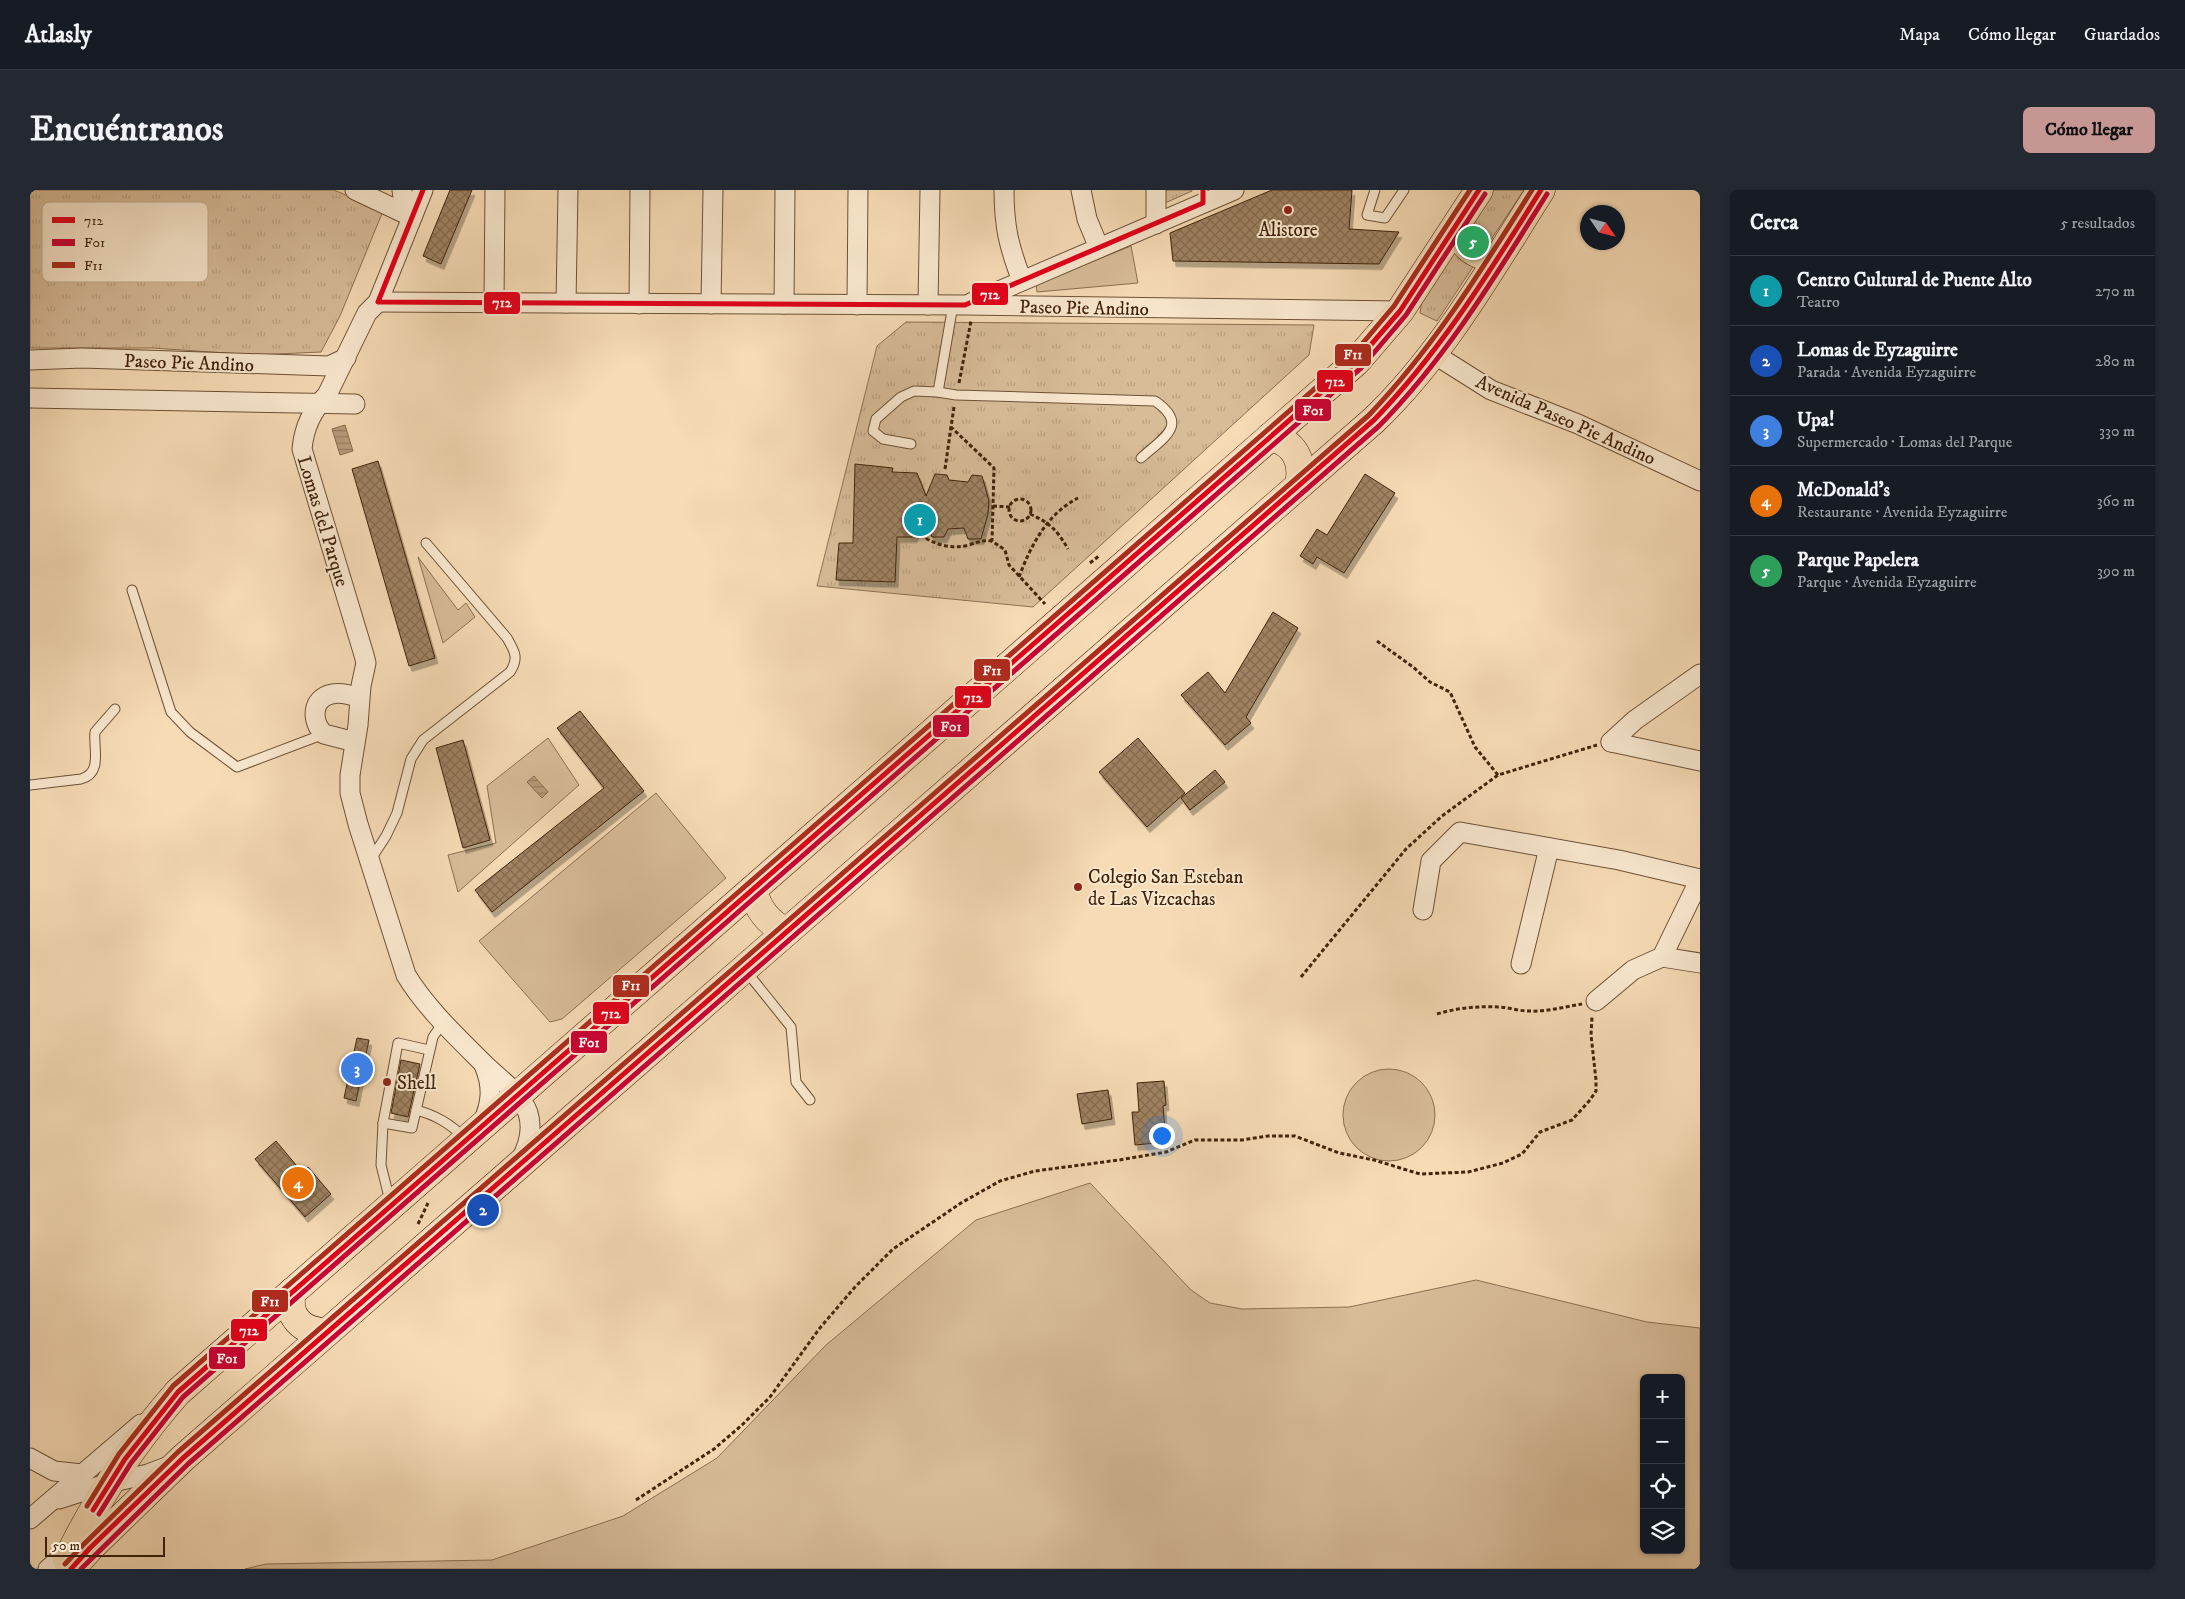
<!DOCTYPE html>
<html lang="es">
<head>
<meta charset="utf-8">
<style>
  body { margin:0; font-family:"IM FELL DW Pica",serif; background:#242831; color:#f1f3f6 }
  .controls { position:absolute; right:15px; bottom:15px; display:grid; overflow:hidden; border-radius:8px; box-shadow:0 1px 4px #0004 }
  .controls button { width:45px; height:45px; display:grid; place-items:center; padding:0; border:0; border-bottom:1px solid #363941; background:#171b24; color:#f1f3f6; font:25px sans-serif }
  .compass { position:absolute; left:1550px; top:15px; width:45px; height:45px; border-radius:50%; background:#171b24; box-shadow:0 1px 4px #0004; rotate:125deg }
  .scale { position:absolute; left:15px; bottom:12px; width:120px; box-sizing:border-box; padding-left:5px; border:2px solid #41230a; border-top:0; font-size:14px; line-height:18px; white-space:nowrap; color:#41230a; -webkit-text-stroke:4px #f9e8cf; paint-order:stroke }
  .you { position:absolute; left:1131px; top:945px; width:18px; height:18px; margin:-12px; border:4px solid #fff; border-radius:50%; background:#1a73e8; box-shadow:0 0 0 8px #1a73e833 }
  .badge { display:grid; place-items:center; width:32px; height:32px; border-radius:50%; background:#c59692; color:#fff; font-size:16px; font-weight:700 }
  .pin { position:absolute; translate:-50% -50%; border:2px solid #fff; box-shadow:0 1px 5px #0006 }
  .list { margin:0; padding:0; list-style:none }
  h2 { display:flex; justify-content:space-between; align-items:center; height:65px; margin:0; padding:0 20px; font-size:21px }
  h2 small { font-size:16px; font-weight:400; color:#9ea1a6 }
  .list li { display:grid; grid-template-columns:32px 1fr auto; gap:15px; align-items:center; box-sizing:border-box; height:70px; padding:0 20px; border-top:1px solid #363941 }
  .list b { display:block; font-size:19px; white-space:nowrap }
  .list p { margin:0; font-size:16px; white-space:nowrap; color:#9ea1a6 }
  .list em { font-size:16px; font-style:normal; color:#9ea1a6 }
  .icon { flex:none; width:28px; height:28px; fill:none; stroke:currentColor; stroke-width:2; stroke-linecap:round; stroke-linejoin:round }
  .map { position:relative; flex:none; width:1670px; height:1379px; overflow:hidden; border-radius:8px }
  header { display:flex; align-items:center; gap:30px; box-sizing:border-box; height:70px; padding:0 25px; background:#171b24; border-bottom:1px solid #363941 }
  header strong { font-size:24px }
  nav { display:flex; gap:28px; margin-inline-start:auto; font-size:18px }
  .intro { display:flex; align-items:center; justify-content:space-between; box-sizing:border-box; height:120px; padding:0 30px }
  h1 { margin:0; font-size:35px }
  .button { padding:12px 22px; border-radius:8px; background:#c59692; color:#111; font-size:18px; font-weight:700 }
  main { display:flex; gap:30px; padding:0 30px }
  aside { flex:1; background:#171b24; border-radius:8px; box-shadow:0 1px 4px #0004 }
  .map>svg:first-child { display:block }
</style>
</head>
<body>
<header>
<strong>Atlasly</strong>
<nav><a>Mapa</a><a>Cómo llegar</a><a>Guardados</a></nav>
</header>
<div class="intro"><h1>Encuéntranos</h1><a class="button">Cómo llegar</a></div>
<main>
<div class="map">
<svg width="1670" height="1379" viewBox="0 0 1670 1379">
  <defs>
    <pattern id="park-tufts" width="24" height="20" patternUnits="userSpaceOnUse" patternTransform="scale(1.25)"><rect width="24" height="20" fill="#d7bc98"/><path d="M3 7l-1-3M5 7V3M7 7l1-3M15 17l-1-3M17 17v-4M19 17l1-3" fill="none" stroke="#baa182"/></pattern>
    <pattern id="water-rules" width="6" height="5" patternUnits="userSpaceOnUse" patternTransform="scale(1.25)"><rect width="6" height="5" fill="#b89c7b"/><path d="M0 2.5h6" fill="none" stroke="#977f63"/></pattern>
    <pattern id="building-cross-hatch" width="8" height="8" patternUnits="userSpaceOnUse" patternTransform="scale(1.25)"><rect width="8" height="8" fill="#9f8363"/><path d="M0 0l8 8M0 8l8-8" fill="none" stroke="#836b50"/></pattern>
    <filter id="shadow"><feDropShadow dx="3" dy="5.5" stdDeviation="0" flood-color="#0004"/></filter>
  </defs>
  <rect width="100%" height="100%" fill="#f6dbb5"/>
  <filter id="stains"><feTurbulence type="fractalNoise" baseFrequency=".004" numOctaves="4"/><feColorMatrix values="0 0 0 0 .2 0 0 0 0 .09 0 0 0 0 .02 0 0 0 .5 -.17"/></filter>
  <radialGradient id="worn" r=".72"><stop offset=".6" stop-color="#630" stop-opacity="0"/><stop offset="1" stop-color="#630" stop-opacity=".3"/></radialGradient>
  <!-- green -->
  <g fill="#d7bc98" stroke="#8c7051" fill-rule="evenodd">
    <polygon points="1101,56 1108,93 1007,102 1006,94"/>
    <polygon points="388,367 428,420 436,413 445,427 413,453"/>
    <polygon points="518,548 549,595 428,702 418,665 466,653 457,596"/>
    <polygon points="626,603 696,688 532,829 520,832 449,751"/>
    <circle cx="1359" cy="925" r="46"/>
    <path d="M1060 993 1161 1100 1180 1113 1212 1119 1319 1117 1446 1090 1617 1132 1670 1138V1379H215L236 1374 462 1370 593 1326 687 1268 796 1155 946 1030ZM1614 1188H1651V1360H1614Z"/>
  </g>
  <!-- park -->
  <g fill="url(#park-tufts)" stroke="#8c7051">
    <polygon points="0,0 304,0 353,21 310,126 291,162 226,165 122,158 0,158"/>
    <polygon points="1133,0 1162,0 1162,1 1135,13"/>
    <polygon points="1460,0 1494,0 1407,131 1390,123 1393,104"/>
    <polygon points="876,132 1284,135 1279,165 1003,417 787,396 847,156"/>
  </g>
  <!-- water -->
  <g fill="url(#water-rules)" stroke="#886c4e">
    <polygon points="315,235 323,261 310,265 302,239"/>
    <polygon points="504,586 518,602 512,608 497,592"/>
  </g>
  <!-- building -->
  <g fill="url(#building-cross-hatch)" stroke="#41230a" filter="url(#shadow)">
    <polygon points="420,0 442,0 411,74 393,66"/>
    <polygon points="1242,0 1322,0 1319,39 1369,42 1349,74 1143,71 1140,43"/>
    <polygon points="348,271 405,468 379,476 322,279"/>
    <polygon points="825,274 863,278 862,282 887,283 896,306 905,284 917,285 919,290 938,292 942,285 952,286 959,311 958,324 951,349 938,349 934,338 918,339 914,347 902,347 892,324 884,347 867,347 865,392 806,390 809,353 823,353"/>
    <polygon points="1335,284 1365,303 1314,383 1287,367 1283,374 1270,366 1287,339 1297,345"/>
    <polygon points="1243,422 1268,438 1216,527 1221,533 1195,555 1151,505 1178,482 1195,503"/>
    <polygon points="550,521 614,601 462,722 445,700 574,598 527,538"/>
    <polygon points="1108,548 1155,603 1117,637 1069,582"/>
    <polygon points="433,550 460,650 433,658 406,558"/>
    <polygon points="1185,580 1195,592 1160,620 1151,608"/>
    <polygon points="327,848 339,850 326,911 314,908"/>
    <polygon points="371,870 390,874 378,927 361,923"/>
    <polygon points="1134,891 1136,915 1133,916 1136,952 1105,955 1102,922 1109,922 1107,893"/>
    <polygon points="1078,900 1082,929 1052,934 1047,904"/>
    <polygon points="246,951 272,982 278,977 301,1004 275,1027 225,969"/>
  </g>
  <g fill="none" stroke-linecap="round" stroke-linejoin="round">
    <defs>
      <g id="service">
        <polyline points="1345,0 1337,25 1355,28 1374,0"/>
        <path d="M923 115 908 202 926 205 1125 211C1160 235 1133 248 1111 268"/>
        <polyline points="881,254 853,249 843,241 846,229 871,207 884,201 908,202"/>
        <polyline points="102,400 141,522 160,542 207,577 294,544"/>
        <path d="M0 595 51 589C73 583 63 558 65 542L85 519"/>
        <path d="M341 669 356 646 367 623 381 569 393 550 480 482C489 468 485 462 477 448L396 353"/>
        <polyline points="716,781 761,837 766,892 780,910"/>
        <path d="M386 920C406 925 420 934 435 948"/>
        <polyline points="353,933 382,938 403,847 414,831"/>
        <polyline points="360,1011 351,975 353,933 368,853 399,860"/>
      </g>
      <g id="minor">
        <polyline points="325,0 382,27"/>
        <polyline points="372,0 374,16 382,27"/>
        <path d="M393 0 348 112 337 123 297 205C282 220 274 237 272 259L334 465 336 473 331 496 328 535 320 585V603L328 634 376 785C396 818 427 847 454 874 469 889 491 903 498 923 503 939 498 957 490 971"/>
        <path d="M974 0C974 37 979 57 992 91"/>
        <polyline points="1051,0 1057,29 1069,58"/>
        <polyline points="1126,34 1126,0"/>
        <polyline points="348,112 935,115 1370,121"/>
        <polyline points="464,113 465,0"/>
        <polyline points="536,113 538,0"/>
        <polyline points="941,113 1204,0"/>
        <polyline points="609,114 610,0"/>
        <polyline points="681,114 683,0"/>
        <polyline points="754,114 755,0"/>
        <polyline points="827,115 828,0"/>
        <polyline points="898,115 900,0"/>
        <polyline points="1404,164 1461,200 1548,234 1670,291"/>
        <polyline points="0,170 52,168 299,176 316,168"/>
        <polyline points="0,208 325,214"/>
        <path d="M325 552 294 544C281 532 281 508 302 504 311 502 321 505 329 508"/>
        <polyline points="1581,552 1605,530 1670,484"/>
        <polyline points="1581,552 1670,571"/>
        <polyline points="1393,720 1401,671 1430,642 1589,670 1670,689"/>
        <polyline points="1632,767 1670,689"/>
        <polyline points="1491,774 1519,658"/>
        <polyline points="1566,811 1603,780 1632,767 1670,773"/>
        <path d="M452 934C462 913 463 896 454 875"/>
        <polyline points="0,1268 24,1281 52,1284"/>
        <polyline points="29,1309 79,1293 118,1284 139,1276"/>
        <polyline points="0,1329 111,1234"/>
        <polyline points="18,1379 43,1358"/>
      </g>
      <g id="primary">
        <path d="M1426 37C1432 57 1447 68 1468 67"/>
        <path d="M1240 247C1265 252 1274 272 1269 295"/>
        <path d="M723 700C728 720 738 732 756 742"/>
        <path d="M262 1102C256 1126 272 1142 296 1142"/>
        <path d="M37 1370C67 1308 103 1253 148 1202L1326 172 1370 121 1449 0"/>
        <path d="M41 1379 60 1358 153 1268 1344 230C1413 164 1460 80 1511 0"/>
      </g>
    </defs>
    <!-- service casing -->
    <use href="#service" stroke="#6e5135" stroke-width="11"/>
    <!-- minor casing -->
    <use href="#minor" stroke="#6e5135" stroke-width="21"/>
    <!-- primary casing -->
    <use href="#primary" stroke="#41230a" stroke-width="29"/>
    <!-- path -->
    <g stroke="#41230a" stroke-width="3" stroke-dasharray="4 2.5" stroke-linecap="butt">
      <polyline points="929,193 941,131"/>
      <polyline points="924,217 921,237 964,278 962,351 975,360 979,375 1015,414"/>
      <polyline points="915,279 921,237"/>
      <circle cx="990" cy="320" r="11"/>
      <polyline points="963,316 980,317"/>
      <path d="M1000 324C1020 333 1027 340 1038 359"/>
      <path d="M890 339 895 340 897 349C910 356 924 359 939 355 948 352 952 350 962 351"/>
      <polyline points="1060,373 1069,366"/>
      <path d="M989 387C1001 355 1017 324 1048 308"/>
      <polyline points="1347,451 1383,477 1400,492 1420,502 1445,557 1468,585"/>
      <polyline points="1271,787 1376,659 1412,626 1468,585 1567,555"/>
      <path d="M1407 824C1426 818 1447 816 1468 817 1478 817 1488 821 1498 821 1516 822 1534 817 1552 814"/>
      <polyline points="388,1034 398,1013"/>
      <polyline points="606,1310 684,1259 712,1235 740,1207 789,1139 825,1097 863,1059 931,1013 970,991 1005,981 1089,970 1136,962 1165,950 1212,950 1238,946 1265,946 1309,963 1344,970 1390,984 1438,982 1473,973 1492,964 1510,942 1542,930 1560,910 1566,901 1566,890 1561,845 1562,827"/>
    </g>
    <!-- service -->
    <use href="#service" stroke="#f9e8cf" stroke-width="9"/>
    <!-- minor -->
    <use href="#minor" stroke="#f9e8cf" stroke-width="19"/>
    <!-- primary -->
    <use href="#primary" stroke="#f6dbb5" stroke-width="28"/>
    <defs>
      <g id="bus-1">
        <polyline points="393,0 348,112 935,115 1173,13 1173,0"/>
        <polyline points="63,1320 95,1269 148,1202 1326,172 1370,121 1449,0"/>
        <path d="M41 1379 60 1358 153 1268 1344 230C1411 161 1460 81 1511 0"/>
      </g>
      <g id="bus-2">
        <polyline points="69,1324 101,1273 153,1207 1331,178 1376,125 1455,4"/>
        <path d="M51 1379 158 1274 1349 236C1417 167 1466 85 1517 4"/>
      </g>
      <g id="bus-3">
        <polyline points="57,1316 89,1264 143,1196 1321,167 1364,116 1440,0"/>
        <path d="M35 1374 55 1353 148 1262 1339 225C1404 157 1452 79 1502 0"/>
      </g>
    </defs>
    <!-- bus-1 casing -->
    <use href="#bus-1" stroke="#f9e8cf" stroke-width="9"/>
    <!-- bus-2 casing -->
    <use href="#bus-2" stroke="#f9e8cf" stroke-width="9"/>
    <!-- bus-3 casing -->
    <use href="#bus-3" stroke="#f9e8cf" stroke-width="9"/>
    <!-- bus-1 -->
    <use href="#bus-1" stroke="#e2001a" stroke-width="5"/>
    <!-- bus-2 -->
    <use href="#bus-2" stroke="#c03" stroke-width="5"/>
    <!-- bus-3 -->
    <use href="#bus-3" stroke="#af2b1e" stroke-width="5"/>
  </g>
  <!-- markers -->
  <g fill="#8f2418" stroke="#f9e8cf" stroke-width="2">
    <circle cx="1258" cy="20" r="5"/>
    <circle cx="1048" cy="697" r="5"/>
    <circle cx="357" cy="892" r="5"/>
  </g>
  <g text-anchor="middle" stroke-width="4" stroke-linejoin="round" paint-order="stroke">
    <!-- poi labels -->
    <g font-size="19" fill="#41230a" stroke="#f9e8cf" text-anchor="start">
      <text x="1258" y="46" text-anchor="middle">Alistore</text>
      <text x="1058" y="693">Colegio San Esteban<tspan x="1058" dy="22">de Las Vizcachas</tspan></text>
      <text x="367" y="899">Shell</text>
    </g>
    <!-- street labels -->
    <g font-size="19" fill="#41230a" stroke="#f9e8cf">
      <text transform="translate(1054 117) rotate(1)" y="7">Paseo Pie Andino</text>
      <text transform="translate(159 172) rotate(2)" y="7">Paseo Pie Andino</text>
      <text transform="translate(1536 229) rotate(24)" y="7">Avenida Paseo Pie Andino</text>
      <text transform="translate(294 331) rotate(73)" y="7">Lomas del Parque</text>
    </g>
  </g>
  <!-- legend -->
  <rect x="12" y="12" width="166" height="80" rx="8" fill="#f9e8cf" stroke="#c2ad94" stroke-width="1"/>
  <rect x="22" y="27" width="23" height="6" fill="#e2001a"/>
  <rect x="22" y="49" width="23" height="7" fill="#c03"/>
  <rect x="22" y="72" width="23" height="6" fill="#af2b1e"/>
  <g font-size="14" fill="#41230a">
    <text x="54" y="35">712</text>
    <text x="54" y="57">F01</text>
    <text x="54" y="80">F11</text>
  </g>
  <g stroke="#f9e8cf" stroke-width="2">
    <rect x="941" y="92" width="38" height="24" rx="5" fill="#e2001a"/>
    <rect x="453" y="101" width="38" height="24" rx="5" fill="#e2001a"/>
    <rect x="1304" y="153" width="38" height="24" rx="5" fill="#af2b1e"/>
    <rect x="1286" y="179" width="38" height="24" rx="5" fill="#e2001a"/>
    <rect x="1264" y="208" width="38" height="24" rx="5" fill="#c03"/>
    <rect x="943" y="468" width="38" height="24" rx="5" fill="#af2b1e"/>
    <rect x="924" y="495" width="38" height="24" rx="5" fill="#e2001a"/>
    <rect x="902" y="524" width="38" height="24" rx="5" fill="#c03"/>
    <rect x="582" y="784" width="38" height="24" rx="5" fill="#af2b1e"/>
    <rect x="562" y="811" width="38" height="24" rx="5" fill="#e2001a"/>
    <rect x="540" y="840" width="38" height="24" rx="5" fill="#c03"/>
    <rect x="221" y="1099" width="38" height="24" rx="5" fill="#af2b1e"/>
    <rect x="200" y="1128" width="38" height="24" rx="5" fill="#e2001a"/>
    <rect x="178" y="1156" width="38" height="24" rx="5" fill="#c03"/>
  </g>
  <g font-size="14" text-anchor="middle" font-weight="bold" fill="#fff">
    <text x="960" y="109">712</text>
    <text x="472" y="117">712</text>
    <text x="1323" y="169">F11</text>
    <text x="1305" y="196">712</text>
    <text x="1283" y="225">F01</text>
    <text x="962" y="485">F11</text>
    <text x="943" y="512">712</text>
    <text x="921" y="541">F01</text>
    <text x="601" y="800">F11</text>
    <text x="581" y="828">712</text>
    <text x="559" y="857">F01</text>
    <text x="240" y="1116">F11</text>
    <text x="219" y="1145">712</text>
    <text x="197" y="1173">F01</text>
  </g>
  <rect width="100%" height="100%" filter="url(#stains)"/>
  <rect width="100%" height="100%" fill="url(#worn)"/>
</svg>
<div class="controls">
<button>+</button>
<button>−</button>
<button><svg class="icon" aria-label="locate" viewBox="0 0 24 24"><circle cx="12" cy="12" r="6"/><path d="M12 2v4M12 18v4M2 12h4M18 12h4"/></svg></button>
<button><svg class="icon" aria-label="layers" viewBox="0 0 24 24"><path d="M12 4l9 5-9 5-9-5zM3 14l9 5 9-5"/></svg></button>
</div>
<svg class="compass" viewBox="-18 -18 36 36"><path d="M0-13l5 13h-10z" fill="#e53935"/><path d="M0 13l5-13h-10z" fill="#9ea1a6"/></svg>
<div class="scale">50 m</div>
<div class="you"></div>
<div class="pin badge" style="left:890px;top:330px;background:#0f9aa8">1</div>
<div class="pin badge" style="left:453px;top:1020px;background:#1a4fb4">2</div>
<div class="pin badge" style="left:327px;top:879px;background:#3f7fe0">3</div>
<div class="pin badge" style="left:268px;top:993px;background:#e8710a">4</div>
<div class="pin badge" style="left:1443px;top:52px;background:#2e9e5b">5</div>
</div>
<aside>
<h2>Cerca<small>5 resultados</small></h2>
<ul class="list">
<li><span class="badge" style="background:#0f9aa8">1</span><div><b>Centro Cultural de Puente Alto</b><p>Teatro</p></div><em>270 m</em></li>
<li><span class="badge" style="background:#1a4fb4">2</span><div><b>Lomas de Eyzaguirre</b><p>Parada · Avenida Eyzaguirre</p></div><em>280 m</em></li>
<li><span class="badge" style="background:#3f7fe0">3</span><div><b>Upa!</b><p>Supermercado · Lomas del Parque</p></div><em>330 m</em></li>
<li><span class="badge" style="background:#e8710a">4</span><div><b>McDonald's</b><p>Restaurante · Avenida Eyzaguirre</p></div><em>360 m</em></li>
<li><span class="badge" style="background:#2e9e5b">5</span><div><b>Parque Papelera</b><p>Parque · Avenida Eyzaguirre</p></div><em>390 m</em></li>
</ul>
</aside>
</main>
</body>
</html>
